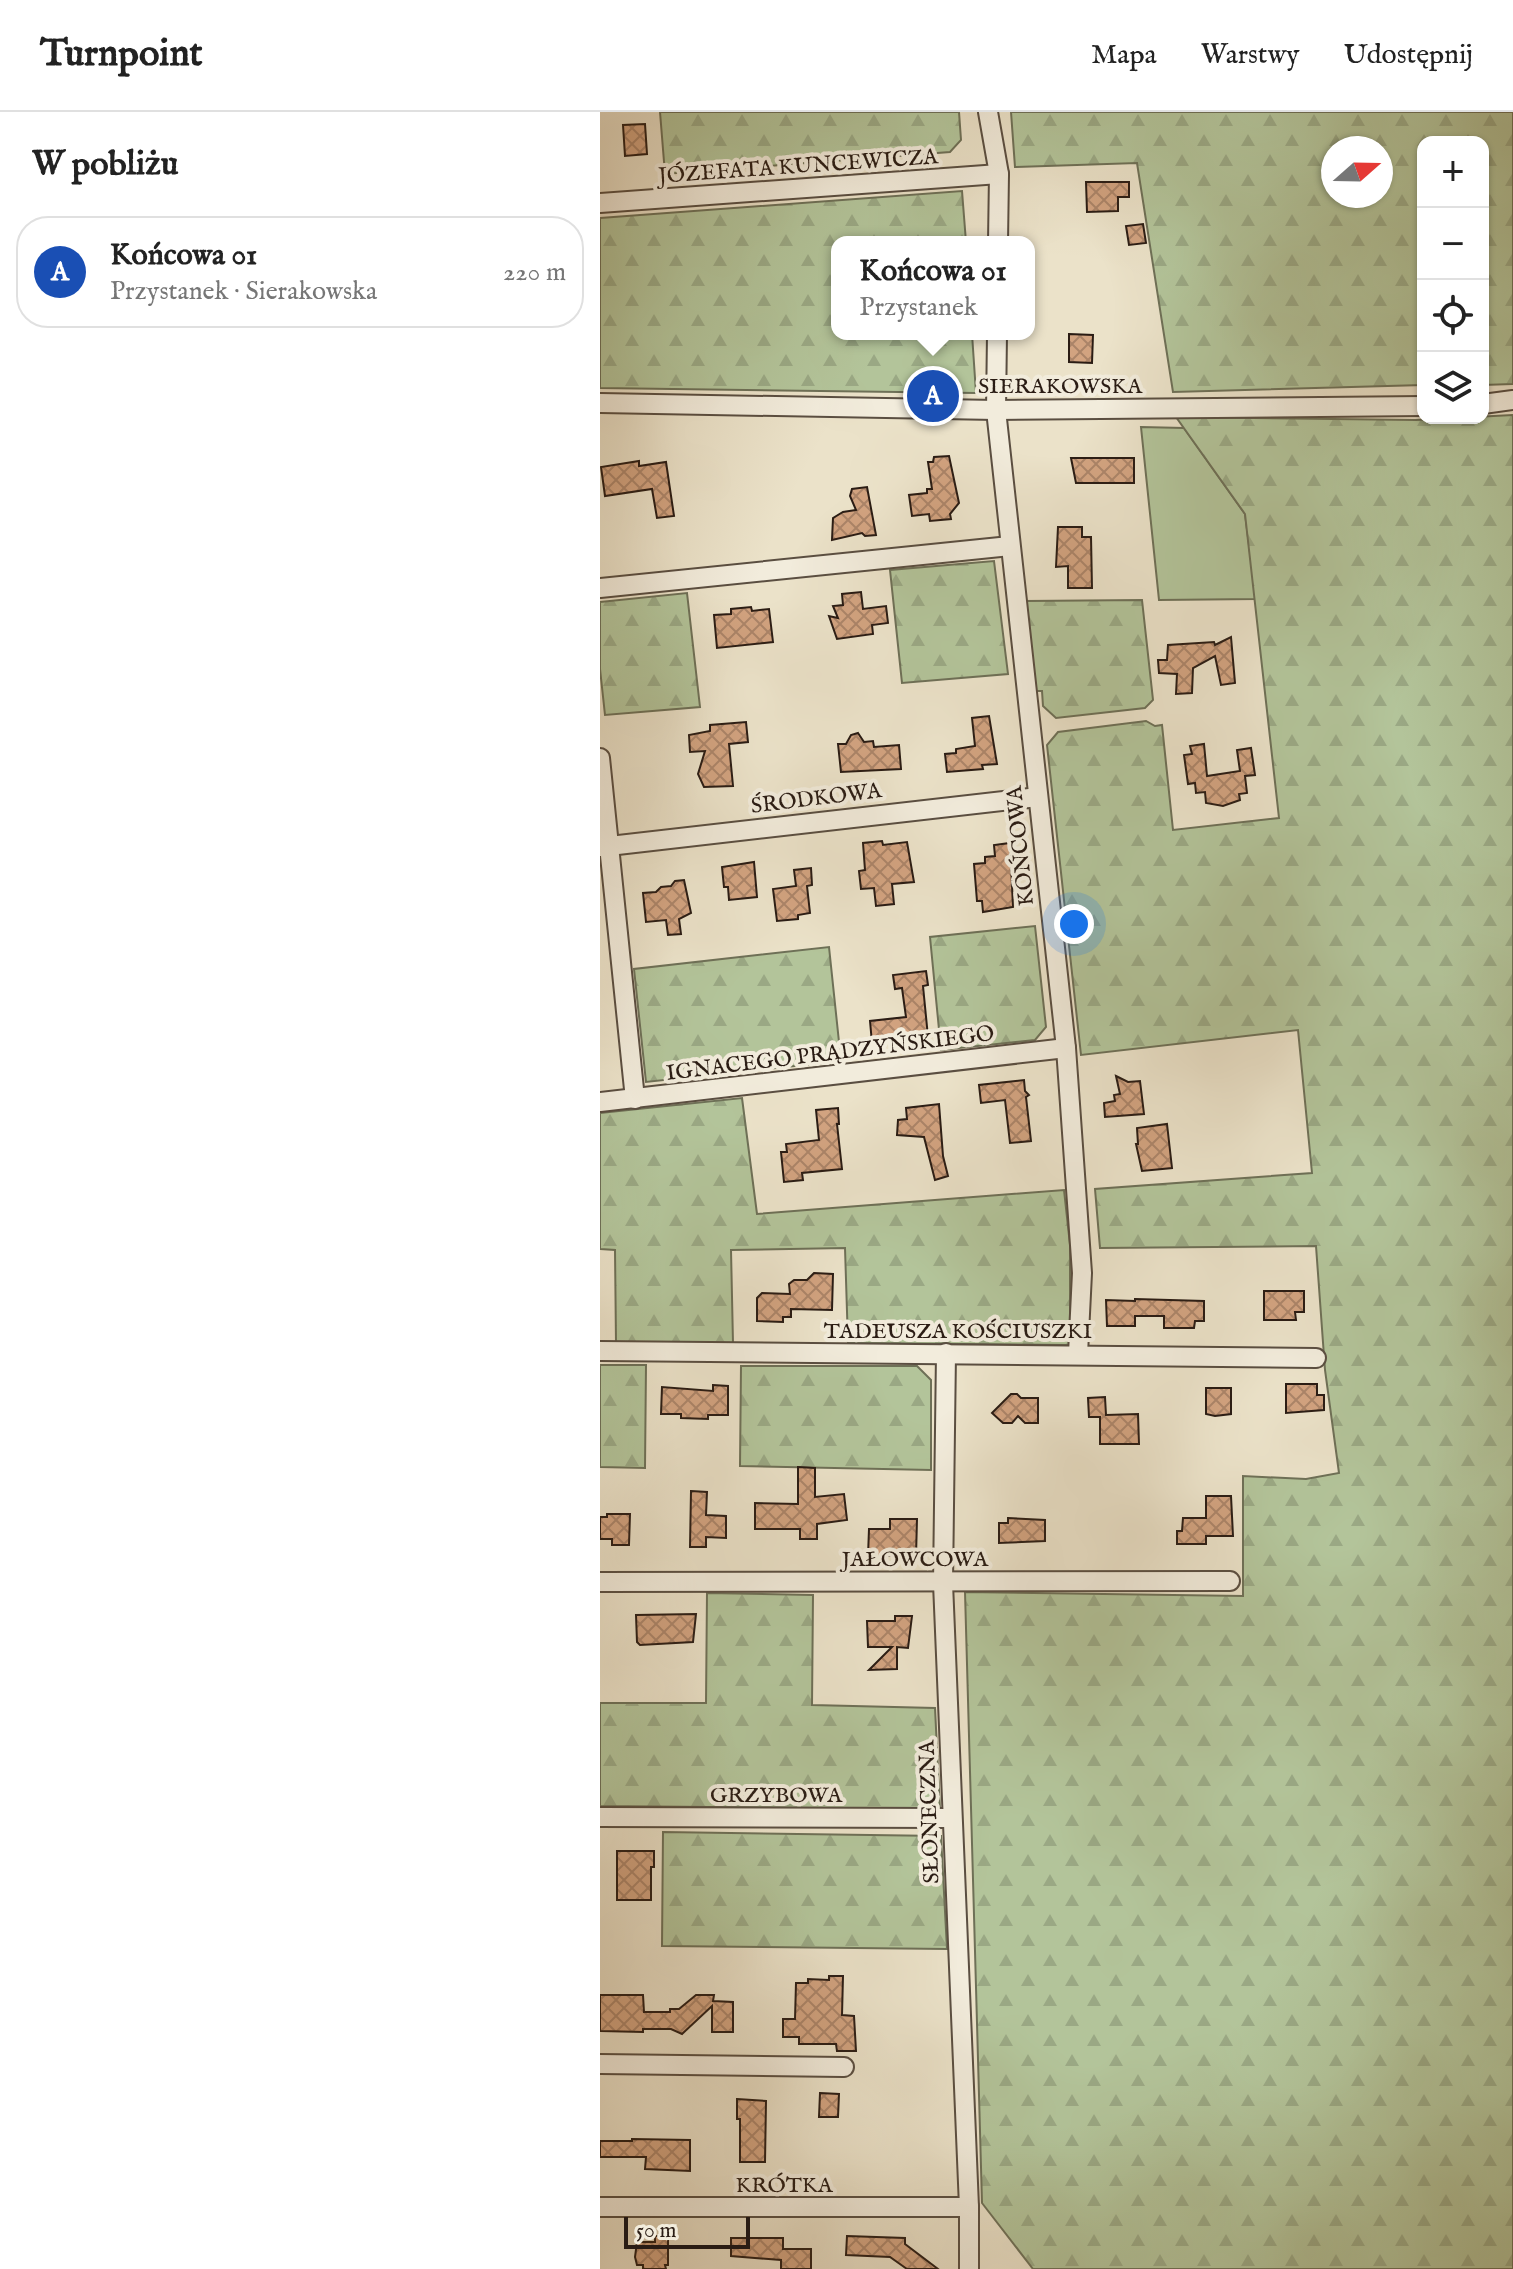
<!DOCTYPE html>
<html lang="pl">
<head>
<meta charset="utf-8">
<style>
  body { margin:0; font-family:"IM FELL English",serif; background:#f2f2f2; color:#222 }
  .controls { position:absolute; right:24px; top:24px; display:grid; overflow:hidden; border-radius:16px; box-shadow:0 2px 6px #0004 }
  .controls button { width:72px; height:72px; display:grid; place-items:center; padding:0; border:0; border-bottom:2px solid #e0e0e0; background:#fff; color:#222; font:40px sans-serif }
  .compass { position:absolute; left:721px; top:24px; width:72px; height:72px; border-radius:50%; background:#fff; box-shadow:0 2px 6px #0004; rotate:70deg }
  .scale { position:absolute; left:24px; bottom:20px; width:126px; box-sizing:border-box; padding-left:8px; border:4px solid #2a1c14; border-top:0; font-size:22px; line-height:28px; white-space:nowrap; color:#2a1c14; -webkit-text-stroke:6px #f2ecdc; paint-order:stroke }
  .you { position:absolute; left:474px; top:812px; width:28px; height:28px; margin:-20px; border:6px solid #fff; border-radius:50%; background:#1a73e8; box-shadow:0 0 0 12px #1a73e833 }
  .badge { display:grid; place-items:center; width:52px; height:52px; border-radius:50%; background:#8f2418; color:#fff; font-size:26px; font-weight:700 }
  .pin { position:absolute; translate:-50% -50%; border:4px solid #fff; box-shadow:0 2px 8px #0006 }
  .popup { position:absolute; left:231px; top:124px; width:204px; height:104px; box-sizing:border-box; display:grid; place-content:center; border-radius:16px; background:#fff; filter:drop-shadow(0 2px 6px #0005); font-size:26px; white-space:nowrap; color:#767676 }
  .popup b { font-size:30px; color:#222 }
  .popup::after { content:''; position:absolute; left:50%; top:100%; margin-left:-16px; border:16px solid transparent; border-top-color:#fff }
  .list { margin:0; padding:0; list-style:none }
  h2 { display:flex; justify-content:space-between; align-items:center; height:104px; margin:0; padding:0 32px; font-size:34px }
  h2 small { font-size:26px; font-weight:400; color:#767676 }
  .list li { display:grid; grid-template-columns:52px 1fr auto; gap:24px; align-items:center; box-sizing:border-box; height:112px; margin:0 16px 16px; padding:0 16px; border:2px solid #e0e0e0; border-radius:32px }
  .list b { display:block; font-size:30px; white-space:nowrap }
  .list p { margin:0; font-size:26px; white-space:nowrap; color:#767676 }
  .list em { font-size:26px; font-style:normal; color:#767676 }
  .icon { flex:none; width:44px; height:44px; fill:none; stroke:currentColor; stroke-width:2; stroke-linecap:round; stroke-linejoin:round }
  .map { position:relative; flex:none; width:913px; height:2157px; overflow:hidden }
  header { display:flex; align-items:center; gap:48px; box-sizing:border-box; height:112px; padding:0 40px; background:#fff; border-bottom:2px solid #e0e0e0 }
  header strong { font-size:38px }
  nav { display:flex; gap:44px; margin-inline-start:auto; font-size:28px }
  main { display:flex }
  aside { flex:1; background:#fff }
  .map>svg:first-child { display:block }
</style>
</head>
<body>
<header>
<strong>Turnpoint</strong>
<nav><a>Mapa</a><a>Warstwy</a><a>Udostępnij</a></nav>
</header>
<main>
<aside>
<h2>W pobliżu<small></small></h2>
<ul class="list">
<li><span class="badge" style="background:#1a4fb4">A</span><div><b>Końcowa 01</b><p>Przystanek · Sierakowska</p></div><em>220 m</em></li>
</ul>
</aside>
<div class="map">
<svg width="913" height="2157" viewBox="0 0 913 2157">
  <defs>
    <pattern id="forest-firs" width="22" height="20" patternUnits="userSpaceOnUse" patternTransform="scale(2)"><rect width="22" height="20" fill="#b3c49a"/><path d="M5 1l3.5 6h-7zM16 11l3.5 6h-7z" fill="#9aa884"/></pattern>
    <pattern id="building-cross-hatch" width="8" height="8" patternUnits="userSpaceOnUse" patternTransform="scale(2)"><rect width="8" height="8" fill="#d2a380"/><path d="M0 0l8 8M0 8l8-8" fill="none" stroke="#ab8468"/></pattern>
  </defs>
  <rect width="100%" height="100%" fill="#ebe2c9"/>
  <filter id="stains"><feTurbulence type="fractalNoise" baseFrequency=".0025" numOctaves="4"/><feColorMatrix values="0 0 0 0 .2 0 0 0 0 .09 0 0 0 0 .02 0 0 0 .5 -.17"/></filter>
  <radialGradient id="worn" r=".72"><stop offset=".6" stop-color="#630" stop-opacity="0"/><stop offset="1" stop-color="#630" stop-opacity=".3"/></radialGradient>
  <!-- grass -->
  <polygon fill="#b3c49a" stroke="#6e7057" stroke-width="2" points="541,315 584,316 645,402 656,487 559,488"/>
  <!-- forest -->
  <g fill="url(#forest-firs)" stroke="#6e7057" stroke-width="2" fill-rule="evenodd">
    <polygon points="60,0 359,0 361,28 350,40 65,62"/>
    <path d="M411 0H913V272L883 273V30H823V273L573 280 537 51 415 55ZM733 36H781V84H733Z"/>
    <polygon points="362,79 366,130 237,130 237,222 372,222 376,281 0,276 0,106"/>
    <polygon points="913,303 913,2157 433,2157 382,2091 365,1480 643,1484 643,1364 706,1367 739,1361 725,1258 716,1134 500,1136 495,1077 712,1061 698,918 481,943 447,633 458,620 546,609 555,614 562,613 573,718 679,706 645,402 576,305 816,308"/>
    <polygon points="394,449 408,562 302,571 290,458"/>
    <polygon points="87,481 100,595 5,603 0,557 0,490"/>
    <polygon points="542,488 553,588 545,596 456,606 443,594 442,579 436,579 426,489"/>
    <polygon points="435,814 446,915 435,928 341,938 330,825"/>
    <polygon points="229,835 241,949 46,970 34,857"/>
    <polygon points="142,986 157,1102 464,1078 470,1133 470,1233 248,1231 245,1136 131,1138 133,1231 16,1230 15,1138 0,1137 0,1001"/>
    <polygon points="0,1253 46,1253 45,1356 0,1355"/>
    <polygon points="141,1254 317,1254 331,1268 331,1358 140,1354"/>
    <polygon points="107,1481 213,1483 212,1593 335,1596 340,1697 0,1694 0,1591 106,1591"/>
    <polygon points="63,1720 341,1724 347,1837 62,1834"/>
  </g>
  <!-- building -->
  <g fill="url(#building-cross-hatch)" stroke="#2a1c14" stroke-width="2">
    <polygon points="45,12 47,42 25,44 23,13"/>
    <polygon points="486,70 529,70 529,85 518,85 518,99 487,100"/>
    <polygon points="543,112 546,131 529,133 526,114"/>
    <polygon points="469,222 493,223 492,251 469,250"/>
    <polygon points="349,344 359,391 350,402 351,407 330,409 329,402 312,404 309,383 327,381 327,377 332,377 328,350 333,350 334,345"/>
    <polygon points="471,346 534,346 534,371 476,371"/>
    <polygon points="39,349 39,354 66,350 74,404 57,406 52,377 5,384 1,355"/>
    <polygon points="267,375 276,423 265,424 262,421 232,428 233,406 243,400 256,398 250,384 252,377"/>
    <polygon points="458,415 482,415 482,425 491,425 492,476 468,476 468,454 456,455"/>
    <polygon points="261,480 263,497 286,494 288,511 272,513 273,522 237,527 229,504 238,506 233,494 243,493 242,482"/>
    <polygon points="151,495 152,499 169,497 173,530 117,536 114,503 131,502 131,497"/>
    <polygon points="631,525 635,571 621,573 615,544 593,556 592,581 576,582 577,562 559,561 558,548 567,548 568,533 614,530 615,533"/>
    <polygon points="389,604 397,652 382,653 383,657 347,660 345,642 356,641 356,637 375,634 372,606"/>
    <polygon points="146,610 148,630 129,632 133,674 104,675 98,662 105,639 90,640 89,623 110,619 110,613"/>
    <polygon points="258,621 264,630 273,629 274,635 299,633 301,657 241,660 238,632 246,632 251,623"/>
    <polygon points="604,632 607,664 640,659 637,638 651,636 655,663 645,664 647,681 639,682 640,688 623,694 606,691 605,680 596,681 595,671 588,672 584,643 592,642 590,634"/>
    <polygon points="282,729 283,733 307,730 314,770 292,772 294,792 276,794 274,776 261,777 259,759 265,758 263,731"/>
    <polygon points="410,731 413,795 383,800 382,789 377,789 374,752 385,751 385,745 395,744 394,733"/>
    <polygon points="154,750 157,785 129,788 128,775 124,775 122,755"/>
    <polygon points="211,756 212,773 207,774 210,801 198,803 198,807 177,809 173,777 196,774 194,758"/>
    <polygon points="84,768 91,801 79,807 81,822 68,823 66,808 46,810 43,781 56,780 61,775 71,774 75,769"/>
    <polygon points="326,859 328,873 323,874 328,925 272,931 270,909 306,905 302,876 295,877 293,863"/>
    <polygon points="516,964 528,970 540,969 544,1002 505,1005 504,991 515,989 514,983 520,982"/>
    <polygon points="424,968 425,979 429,983 426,985 431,1029 410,1031 405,988 381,991 379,973"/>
    <polygon points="339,992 343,1044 348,1064 335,1068 324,1025 297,1023 298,1008 307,1007 306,996"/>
    <polygon points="238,996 239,1012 237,1012 242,1057 202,1061 203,1068 184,1070 181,1040 187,1040 186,1032 219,1028 216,998"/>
    <polygon points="567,1012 572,1056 542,1059 536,1032 538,1032 537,1016"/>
    <polygon points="214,1161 233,1162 232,1198 191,1197 191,1205 183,1205 183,1210 157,1209 157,1186 162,1181 190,1182 189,1172 194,1168 207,1168"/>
    <polygon points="664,1179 704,1179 704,1200 695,1200 696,1208 664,1208"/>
    <polygon points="535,1187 604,1189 604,1209 595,1209 594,1216 564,1216 564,1204 535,1204 535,1214 507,1214 506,1188 535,1189"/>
    <polygon points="686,1272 717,1272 717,1283 724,1283 724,1298 686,1301"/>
    <polygon points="113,1273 128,1274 128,1303 108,1303 108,1307 81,1306 81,1302 61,1302 62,1275 113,1279"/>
    <polygon points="606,1276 631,1276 631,1302 615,1304 606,1302"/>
    <polygon points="411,1282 417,1282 421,1286 438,1286 438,1311 425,1311 418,1304 412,1311 403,1311 392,1301"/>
    <polygon points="505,1285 506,1303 538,1302 539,1332 500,1332 500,1305 489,1305 488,1286"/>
    <polygon points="198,1355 215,1356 215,1385 244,1382 247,1408 217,1412 217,1427 200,1427 200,1417 155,1417 155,1391 198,1392"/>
    <polygon points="91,1379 107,1380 106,1403 126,1404 126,1426 106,1425 106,1435 90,1435"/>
    <polygon points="606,1384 631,1384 633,1424 606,1424 606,1432 577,1432 577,1419 582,1419 583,1406 606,1406"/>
    <polygon points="7,1402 30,1402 29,1433 12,1433 12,1427 0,1427 0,1405 7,1405"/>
    <polygon points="408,1406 445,1408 445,1429 399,1431 399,1411 408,1411"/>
    <polygon points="290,1407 317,1407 316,1444 268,1444 269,1417 290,1417"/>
    <polygon points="96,1502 93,1530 40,1533 37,1530 36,1503"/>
    <polygon points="295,1504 312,1504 308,1536 297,1535 297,1557 269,1558 292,1535 268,1535 267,1509 295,1509"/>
    <polygon points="17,1739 54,1739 54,1755 51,1755 51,1788 17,1788"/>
    <polygon points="229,1864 243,1864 242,1903 254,1904 256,1939 237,1939 236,1932 199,1932 199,1925 183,1925 183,1907 195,1907 196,1871 208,1871 208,1867 229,1868"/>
    <polygon points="0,1883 43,1883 44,1900 70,1900 70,1897 79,1897 96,1883 114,1883 113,1889 133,1890 133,1920 112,1920 112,1894 82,1922 71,1917 43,1917 43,1920 0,1919"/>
    <polygon points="220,1981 239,1982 238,2005 219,2005"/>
    <polygon points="137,1987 166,1989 165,2050 140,2050 140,2007 137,2007"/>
    <polygon points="32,2027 90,2028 90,2059 45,2057 46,2045 0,2045 0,2029 32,2029"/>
    <polygon points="55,2124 68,2124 68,2153 65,2153 66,2157 43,2157 43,2153 37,2153 35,2145 37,2130 55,2130"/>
    <polygon points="247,2124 305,2126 305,2132 338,2157 307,2157 290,2145 246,2143"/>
    <polygon points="131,2126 183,2126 183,2137 211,2137 211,2157 181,2157 181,2148 131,2144"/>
  </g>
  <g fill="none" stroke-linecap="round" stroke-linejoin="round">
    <defs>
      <g id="street">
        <polyline points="388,0 399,62 398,130"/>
        <polyline points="0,91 399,62"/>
        <polyline points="397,222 396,298 466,936 482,1161 478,1242"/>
        <polyline points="0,291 396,298 823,294"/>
        <polyline points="883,292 913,288"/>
        <polyline points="0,476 410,434"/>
        <polyline points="0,646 35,987"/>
        <polyline points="0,735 438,685"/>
        <polyline points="0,990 466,936"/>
        <polyline points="0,1239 716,1246"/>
        <polyline points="346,1241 343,1471 369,2095 369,2157"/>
        <polyline points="0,1470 630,1469"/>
        <polyline points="0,1705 352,1706"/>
        <polyline points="0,1952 244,1955"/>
        <polyline points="0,2095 369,2095"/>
      </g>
    </defs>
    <!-- street casing -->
    <use href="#street" stroke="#5a4e41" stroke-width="22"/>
    <!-- street -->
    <use href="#street" stroke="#f2ecdc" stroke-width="18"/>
  </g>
  <g text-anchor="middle" stroke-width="8" stroke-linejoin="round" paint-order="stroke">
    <!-- street labels -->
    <g font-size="22" fill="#2a1c14" stroke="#f2ecdc">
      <text transform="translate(198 53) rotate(-4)" y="8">JÓZEFATA KUNCEWICZA</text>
      <text x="460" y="281">SIERAKOWSKA</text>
      <text transform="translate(216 685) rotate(-7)" y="8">ŚRODKOWA</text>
      <text transform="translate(419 734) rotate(-96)" y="8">KOŃCOWA</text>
      <text transform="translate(230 940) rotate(-7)" y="8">IGNACEGO PRĄDZYŃSKIEGO</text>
      <text x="358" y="1226">TADEUSZA KOŚCIUSZKI</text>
      <text x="315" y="1454">JAŁOWCOWA</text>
      <text x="176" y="1690">GRZYBOWA</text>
      <text transform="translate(328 1700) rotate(-92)" y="8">SŁONECZNA</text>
      <text x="184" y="2080">KRÓTKA</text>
    </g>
  </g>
  <rect width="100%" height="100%" filter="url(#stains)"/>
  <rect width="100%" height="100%" fill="url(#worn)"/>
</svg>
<div class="controls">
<button>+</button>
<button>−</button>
<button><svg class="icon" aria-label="locate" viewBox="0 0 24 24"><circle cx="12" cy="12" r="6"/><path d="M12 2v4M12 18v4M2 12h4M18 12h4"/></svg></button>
<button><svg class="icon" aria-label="layers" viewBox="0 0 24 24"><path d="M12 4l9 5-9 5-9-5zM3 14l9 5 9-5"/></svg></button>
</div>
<svg class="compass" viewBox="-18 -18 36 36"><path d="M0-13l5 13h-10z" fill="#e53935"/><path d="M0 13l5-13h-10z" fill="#767676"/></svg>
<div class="scale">50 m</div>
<div class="you"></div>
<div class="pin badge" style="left:333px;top:284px;background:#1a4fb4">A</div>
<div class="popup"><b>Końcowa 01</b>Przystanek</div>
</div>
</main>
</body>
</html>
